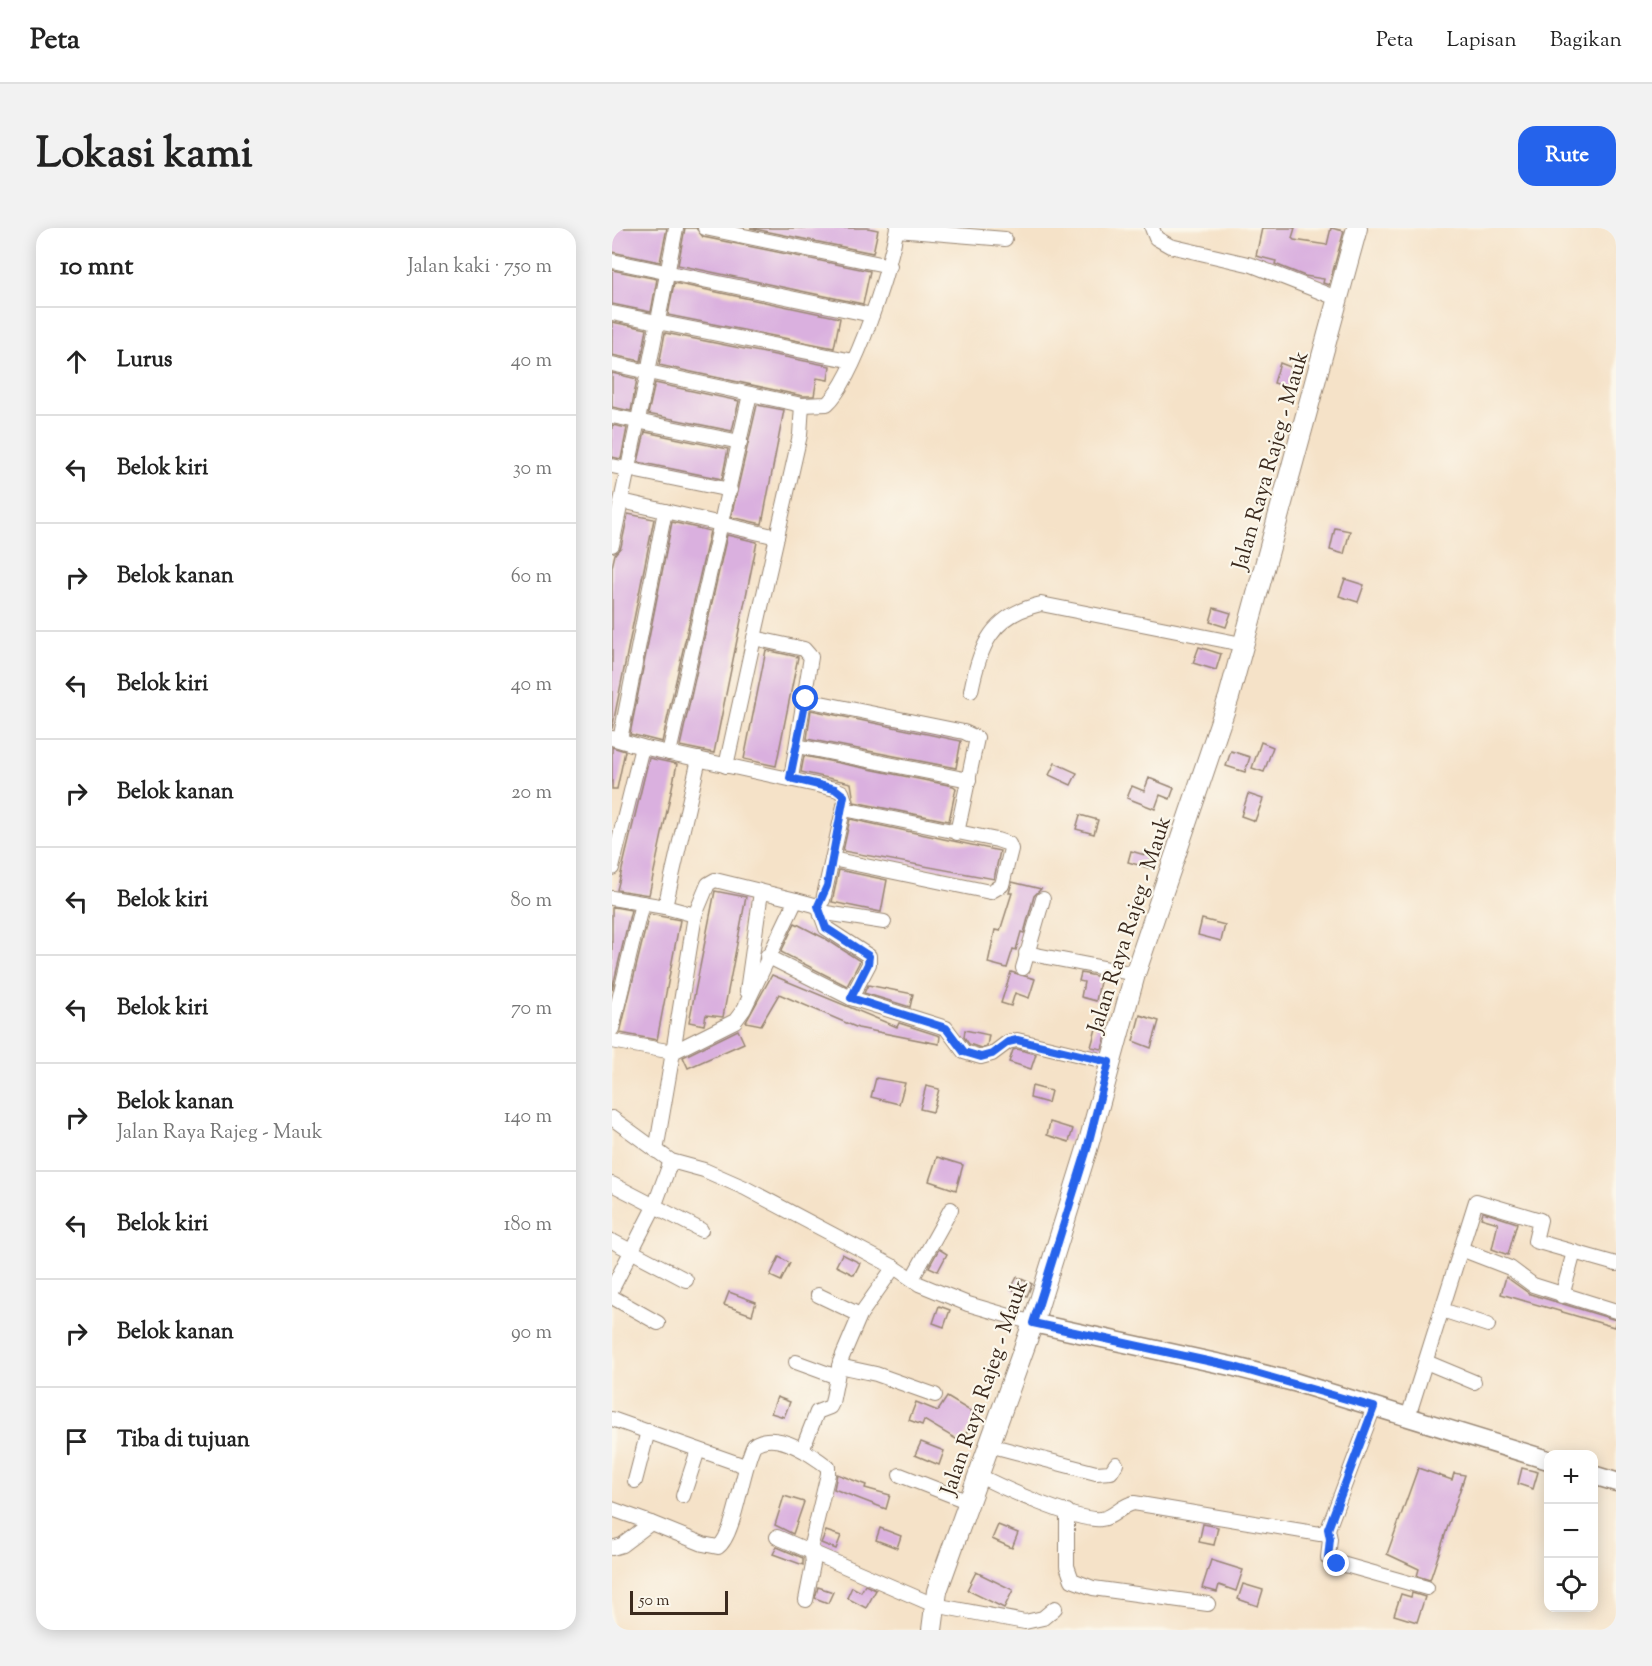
<!DOCTYPE html>
<html lang="id">
<head>
<meta charset="utf-8">
<style>
  body { margin:0; font-family:"Sorts Mill Goudy",serif; background:#f2f2f2; color:#222 }
  .controls { position:absolute; right:18px; bottom:18px; display:grid; overflow:hidden; border-radius:12px; box-shadow:0 3px 15px #0003 }
  .controls button { width:54px; height:54px; display:grid; place-items:center; padding:0; border:0; border-bottom:2px solid #e0e0e0; background:#fff; color:#222; font:30px sans-serif }
  .scale { position:absolute; left:18px; bottom:15px; width:98px; box-sizing:border-box; padding-left:6px; border:3px solid #3b2a1e; border-top:0; font-size:16px; line-height:21px; white-space:nowrap; color:#3b2a1e; -webkit-text-stroke:4px #fbf7ec; paint-order:stroke }
  .stop { position:absolute; width:18px; height:18px; margin:-14px; border:4px solid #2563eb; border-radius:50%; background:#fff }
  .stop.end { background:#2563eb; border-color:#fff; box-shadow:0 2px 6px #0008 }
  .list { margin:0; padding:0; list-style:none }
  h2 { display:flex; justify-content:space-between; align-items:center; height:78px; margin:0; padding:0 24px; font-size:26px }
  h2 small { font-size:20px; font-weight:400; color:#767676 }
  .list li { display:grid; grid-template-columns:39px 1fr auto; gap:18px; align-items:center; box-sizing:border-box; height:108px; padding:0 24px; border-top:2px solid #e0e0e0 }
  .list b { display:block; font-size:22px; white-space:nowrap }
  .list p { margin:0; font-size:20px; white-space:nowrap; color:#767676 }
  .list em { font-size:20px; font-style:normal; color:#767676 }
  .icon { flex:none; width:33px; height:33px; fill:none; stroke:currentColor; stroke-width:2; stroke-linecap:round; stroke-linejoin:round }
  .map { position:relative; flex:none; width:1004px; height:1402px; overflow:hidden; border-radius:18px }
  header { display:flex; align-items:center; gap:36px; box-sizing:border-box; height:84px; padding:0 30px; background:#fff; border-bottom:2px solid #e0e0e0 }
  header strong { font-size:28px }
  nav { display:flex; gap:33px; margin-inline-start:auto; font-size:21px }
  .intro { display:flex; align-items:center; justify-content:space-between; box-sizing:border-box; height:144px; padding:0 36px }
  h1 { margin:0; font-size:42px }
  .button { padding:15px 27px; border-radius:18px; background:#2563eb; color:#fff; font-size:21px; font-weight:700 }
  main { display:flex; gap:36px; padding:0 36px }
  aside { flex:1; background:#fff; border-radius:18px; box-shadow:0 3px 15px #0003 }
  .map>svg:first-child { display:block }
</style>
</head>
<body>
<header>
<strong>Peta</strong>
<nav><a>Peta</a><a>Lapisan</a><a>Bagikan</a></nav>
</header>
<div class="intro"><h1>Lokasi kami</h1><a class="button">Rute</a></div>
<main>
<aside>
<h2>10 mnt<small>Jalan kaki · 750 m</small></h2>
<ul class="list">
<li><svg class="icon" aria-label="ahead" viewBox="0 0 24 24"><path d="M12 20V5M6 11l6-6 6 6"/></svg><div><b>Lurus</b></div><em>40 m</em></li>
<li><svg class="icon" aria-label="left" viewBox="0 0 24 24"><path d="M17 20v-9H6M10 6l-5 5 5 5"/></svg><div><b>Belok kiri</b></div><em>30 m</em></li>
<li><svg class="icon" aria-label="right" viewBox="0 0 24 24"><path d="M7 20v-9h11M14 6l5 5-5 5"/></svg><div><b>Belok kanan</b></div><em>60 m</em></li>
<li><svg class="icon" aria-label="left" viewBox="0 0 24 24"><path d="M17 20v-9H6M10 6l-5 5 5 5"/></svg><div><b>Belok kiri</b></div><em>40 m</em></li>
<li><svg class="icon" aria-label="right" viewBox="0 0 24 24"><path d="M7 20v-9h11M14 6l5 5-5 5"/></svg><div><b>Belok kanan</b></div><em>20 m</em></li>
<li><svg class="icon" aria-label="left" viewBox="0 0 24 24"><path d="M17 20v-9H6M10 6l-5 5 5 5"/></svg><div><b>Belok kiri</b></div><em>80 m</em></li>
<li><svg class="icon" aria-label="left" viewBox="0 0 24 24"><path d="M17 20v-9H6M10 6l-5 5 5 5"/></svg><div><b>Belok kiri</b></div><em>70 m</em></li>
<li><svg class="icon" aria-label="right" viewBox="0 0 24 24"><path d="M7 20v-9h11M14 6l5 5-5 5"/></svg><div><b>Belok kanan</b><p>Jalan Raya Rajeg - Mauk</p></div><em>140 m</em></li>
<li><svg class="icon" aria-label="left" viewBox="0 0 24 24"><path d="M17 20v-9H6M10 6l-5 5 5 5"/></svg><div><b>Belok kiri</b></div><em>180 m</em></li>
<li><svg class="icon" aria-label="right" viewBox="0 0 24 24"><path d="M7 20v-9h11M14 6l5 5-5 5"/></svg><div><b>Belok kanan</b></div><em>90 m</em></li>
<li><svg class="icon" aria-label="arrive" viewBox="0 0 24 24"><path d="M6 21V4h12l-3 4 3 4H6"/></svg><div><b>Tiba di tujuan</b></div></li>
</ul>
</aside>
<div class="map">
<svg width="1004" height="1402" viewBox="0 0 1004 1402">
  <rect width="100%" height="100%" fill="#fbf7ec"/>
  <filter id="ink" filterUnits="userSpaceOnUse"><feTurbulence type="fractalNoise" baseFrequency=".0167" numOctaves="2"/><feDisplacementMap in="SourceGraphic" scale="12" xChannelSelector="R" yChannelSelector="G"/><feConvolveMatrix kernelMatrix="1 2 1 2 8 2 1 2 1" color-interpolation-filters="sRGB"/></filter>
  <filter id="wash" filterUnits="userSpaceOnUse"><feTurbulence type="fractalNoise" baseFrequency=".008" numOctaves="4" result="noise"/><feDisplacementMap in="SourceGraphic" scale="24" xChannelSelector="R" yChannelSelector="G"/><feGaussianBlur stdDeviation="1.35" result="paint"/><feColorMatrix in="noise" values="0 0 0 0 0 0 0 0 0 0 0 0 0 0 0 0 0 1.4 0 .05"/><feComposite in="paint" operator="in"/></filter>
  <g filter="url(#wash)">
    <rect width="100%" height="100%" fill="#f5e2c8"/>
    <g id="blocks">
      <!-- building -->
      <g fill="#dab0df">
        <polygon points="0,0 55,0 48,34 0,24"/>
        <polygon points="73,0 84,0 91,9 258,43 251,76 66,37"/>
        <polygon points="138,0 256,0 266,2 261,25"/>
        <polygon points="650,0 683,0 680,10 682,12 715,17 719,0 732,3 717,57 711,55 712,51 693,48 663,36 664,33 644,28"/>
        <polygon points="0,42 45,51 39,84 0,76"/>
        <polygon points="62,55 228,90 222,120 56,87"/>
        <polygon points="0,94 35,101 29,133 0,127"/>
        <polygon points="53,105 218,138 216,152 205,150 202,168 191,168 47,137"/>
        <polygon points="668,135 681,140 676,159 662,155"/>
        <polygon points="0,145 25,151 19,183 0,179"/>
        <polygon points="43,155 127,173 120,203 36,186"/>
        <polygon points="145,177 172,182 150,296 119,289"/>
        <polygon points="0,197 15,200 9,231 0,229"/>
        <polygon points="33,204 116,221 110,251 26,234"/>
        <polygon points="16,286 42,291 0,501 0,339 3,326 9,319"/>
        <polygon points="60,294 98,303 50,514 18,506"/>
        <polygon points="723,300 738,303 732,326 718,322"/>
        <polygon points="115,307 145,314 102,525 68,518"/>
        <polygon points="733,351 752,357 746,374 727,368"/>
        <polygon points="602,380 619,385 614,399 598,394"/>
        <polygon points="587,419 609,426 604,442 581,435"/>
        <polygon points="154,422 186,429 164,538 132,531"/>
        <polygon points="199,482 349,513 344,540 195,511"/>
        <polygon points="649,514 661,519 652,544 640,540"/>
        <polygon points="0,519 13,523 5,561 0,561"/>
        <polygon points="619,523 638,529 633,544 614,538"/>
        <polygon points="192,528 341,558 344,560 337,593 242,574 239,555 189,544"/>
        <polygon points="37,530 65,536 37,667 5,662"/>
        <polygon points="443,535 465,545 459,557 437,547"/>
        <polygon points="537,550 562,560 558,571 548,567 543,581 515,570 520,558 532,563"/>
        <polygon points="636,566 651,571 643,593 629,588"/>
        <polygon points="468,587 486,592 482,606 464,601"/>
        <polygon points="238,591 388,623 382,651 231,623"/>
        <polygon points="519,623 540,629 537,640 516,634"/>
        <polygon points="227,642 275,652 269,684 220,674"/>
        <polygon points="400,654 429,661 422,668 412,705 409,704 404,722 401,721 395,740 376,735 383,702 388,703 400,665 397,665"/>
        <polygon points="103,663 134,669 111,789 94,787 92,797 77,794"/>
        <polygon points="2,679 19,682 0,762 0,680"/>
        <polygon points="37,686 68,692 45,812 8,805"/>
        <polygon points="590,691 613,697 609,713 586,707"/>
        <polygon points="183,695 214,711 248,733 235,758 169,724"/>
        <polygon points="399,744 423,751 417,770 403,765 399,778 389,775"/>
        <polygon points="469,745 489,749 484,773 469,769 472,754 467,753"/>
        <polygon points="160,747 285,799 287,795 328,808 327,816 246,800 167,766 149,797 134,794"/>
        <polygon points="256,757 301,766 298,779 252,765"/>
        <polygon points="528,787 547,793 539,820 521,813"/>
        <polygon points="485,797 496,800 490,821 479,819"/>
        <polygon points="126,802 132,815 76,840 71,829"/>
        <polygon points="353,802 377,807 375,818 369,820 357,816 352,809"/>
        <polygon points="405,821 424,826 419,841 397,834 401,822"/>
        <polygon points="264,850 293,855 287,876 259,869"/>
        <polygon points="314,858 327,861 321,884 308,881"/>
        <polygon points="420,858 439,863 436,875 418,870"/>
        <polygon points="438,894 461,901 457,914 435,907"/>
        <polygon points="325,929 351,937 344,962 317,953"/>
        <polygon points="871,984 905,995 896,1027 880,1021 886,995 869,990"/>
        <polygon points="327,1021 335,1026 326,1043 317,1039"/>
        <polygon points="230,1026 248,1035 242,1047 224,1038"/>
        <polygon points="167,1029 178,1035 169,1053 158,1048"/>
        <polygon points="405,1049 420,1056 415,1068 399,1061"/>
        <polygon points="894,1049 918,1066 1004,1092 1002,1099 889,1066"/>
        <polygon points="117,1064 144,1074 140,1087 112,1077"/>
        <polygon points="327,1078 338,1082 332,1099 321,1095"/>
        <polygon points="165,1169 178,1174 172,1189 159,1185"/>
        <polygon points="335,1169 365,1187 349,1214 312,1192 310,1197 297,1192 304,1174 326,1183"/>
        <polygon points="309,1214 332,1223 327,1237 303,1227"/>
        <polygon points="806,1240 840,1252 842,1245 853,1247 818,1352 805,1348 807,1341 775,1326"/>
        <polygon points="910,1240 926,1244 921,1261 906,1256"/>
        <polygon points="225,1246 254,1257 253,1260 278,1267 274,1281 222,1261"/>
        <polygon points="172,1268 192,1274 181,1306 163,1297"/>
        <polygon points="591,1296 606,1299 602,1317 587,1314"/>
        <polygon points="386,1297 406,1305 400,1320 380,1311"/>
        <polygon points="268,1300 289,1308 285,1320 264,1312"/>
        <polygon points="214,1303 229,1308 224,1321 209,1315"/>
        <polygon points="165,1319 191,1330 191,1337 161,1326"/>
        <polygon points="599,1332 631,1342 624,1363 607,1357 605,1364 590,1360"/>
        <polygon points="364,1344 401,1362 392,1380 355,1362"/>
        <polygon points="631,1356 651,1362 646,1378 626,1371"/>
        <polygon points="253,1357 264,1362 254,1380 235,1370 240,1359 249,1364"/>
        <polygon points="206,1359 221,1364 216,1375 203,1370"/>
        <polygon points="800,1365 813,1369 805,1394 782,1387 789,1366 799,1369"/>
      </g>
    </g>
  </g>
  <g filter="url(#ink)">
    <use href="#blocks" fill-opacity="0" stroke="#988673" stroke-width="1.5"/>
    <g fill="none" stroke-linecap="round" stroke-linejoin="round">
      <defs>
        <g id="minor">
          <polyline points="93,0 278,38"/>
          <polyline points="540,0 544,10 558,18 640,37 727,71"/>
          <polyline points="285,2 393,11"/>
          <polyline points="0,33 260,87"/>
          <polyline points="0,85 241,133"/>
          <polyline points="0,136 36,144 64,0"/>
          <polyline points="0,188 128,214"/>
          <polyline points="0,238 118,262"/>
          <polyline points="10,273 165,309"/>
          <path d="M0 317 36 144 190 177 215 176C244 149 277 41 285 0"/>
          <path d="M359 463C368 417 380 387 429 376L630 416"/>
          <polyline points="194,472 352,504 365,510 345,605"/>
          <polyline points="0,510 30,519 223,561 230,564 233,573 211,672 206,678 184,672 132,781 123,793 61,824 44,923"/>
          <polyline points="8,512 53,283"/>
          <polyline points="185,518 357,552"/>
          <polyline points="57,525 138,166"/>
          <polyline points="114,538 142,410"/>
          <polyline points="179,550 199,429 192,421 142,410 188,207 190,177"/>
          <polyline points="220,631 378,664 390,657 399,621 397,616 385,612 232,581"/>
          <polyline points="0,640 30,519"/>
          <polyline points="0,670 53,679"/>
          <polyline points="206,678 214,700 257,728 257,736 239,770 334,800 352,824 369,829 380,826 396,814 405,812 497,834"/>
          <polyline points="83,687 96,656 103,652 184,672"/>
          <polyline points="209,687 214,685 272,694"/>
          <polyline points="414,725 523,746"/>
          <polyline points="155,728 239,770"/>
          <polyline points="411,740 431,671"/>
          <polyline points="135,763 149,664"/>
          <polyline points="0,801 30,675"/>
          <polyline points="0,813 61,824 83,687 53,679 87,531"/>
          <polyline points="0,890 59,933 92,942 133,960 282,1039 307,1056 356,1076 421,1095"/>
          <polyline points="0,956 89,1002"/>
          <polyline points="0,1013 74,1052"/>
          <polyline points="849,1021 898,1040 921,1057 1004,1083"/>
          <polyline points="300,1051 339,981"/>
          <polyline points="0,1061 42,979 59,933"/>
          <polyline points="206,1067 248,1087 282,1039"/>
          <polyline points="950,1068 962,1024"/>
          <polyline points="0,1069 46,1095"/>
          <polyline points="830,1082 876,1097"/>
          <polyline points="184,1134 225,1149"/>
          <polyline points="814,1134 862,1154"/>
          <polyline points="227,1138 264,1146 323,1167"/>
          <polyline points="796,1189 864,973 928,992 923,1013 1004,1036"/>
          <polyline points="0,1191 133,1238"/>
          <polyline points="377,1217 484,1245 499,1244 504,1236"/>
          <polyline points="191,1220 205,1184 218,1179 220,1175 228,1134 248,1087"/>
          <polyline points="288,1247 357,1274"/>
          <path d="M366 1247C389 1259 465 1294 489 1291 502 1290 509 1277 522 1275L708 1306 716 1301 762 1179"/>
          <polyline points="23,1253 36,1203"/>
          <polyline points="71,1268 86,1222"/>
          <polyline points="0,1281 39,1295"/>
          <polyline points="455,1283 455,1338 460,1352 481,1360 596,1376"/>
          <polyline points="716,1301 718,1311 716,1330 719,1333 815,1360"/>
          <polyline points="165,1309 322,1377 413,1394 431,1390 443,1380"/>
          <path d="M0 1320 10 1317 39 1295 91 1316 106 1319C123 1308 130 1240 142 1217 163 1201 199 1226 216 1239V1246L199 1317 201 1336 194 1372"/>
        </g>
        <g id="tertiary">
          <polyline points="421,1095 623,1139 682,1154 936,1232"/>
          <polyline points="981,1247 1004,1254"/>
        </g>
        <polyline id="secondary" points="320,1402 325,1363 421,1095 475,921 523,746 617,469 745,0"/>
      </defs>
      <!-- minor casing -->
      <use href="#minor" stroke="#988673" stroke-width="16"/>
      <!-- tertiary casing -->
      <use href="#tertiary" stroke="#988673" stroke-width="21"/>
      <!-- secondary casing -->
      <use href="#secondary" stroke="#988673" stroke-width="22"/>
      <!-- minor -->
      <use href="#minor" stroke="#fff" stroke-width="14"/>
      <!-- tertiary -->
      <use href="#tertiary" stroke="#fff" stroke-width="18"/>
      <!-- secondary -->
      <use href="#secondary" stroke="#fff" stroke-width="20"/>
    </g>
  </g>
  <g fill="none" stroke-linecap="round" stroke-linejoin="round" filter="url(#ink)">
    <!-- route -->
    <polyline stroke="#2563eb" stroke-width="8" points="194,471 178,550 223,561 232,568 215,658 206,678 214,700 257,728 256,736 239,770 334,800 352,824 369,829 380,826 396,814 405,812 497,834 475,921 421,1095 623,1139 762,1179 716,1301 718,1311 716,1330 725,1336"/>
  </g>
  <g text-anchor="middle" stroke-width="4.5" stroke-linejoin="round" paint-order="stroke">
    <!-- street labels -->
    <g font-size="22" fill="#3b2a1e" stroke="#fbf7ec">
      <text transform="translate(657 232) rotate(-74)" y="8">Jalan Raya Rajeg - Mauk</text>
      <text transform="translate(516 696) rotate(-72)" y="8">Jalan Raya Rajeg - Mauk</text>
      <text transform="translate(371 1159) rotate(-71)" y="8">Jalan Raya Rajeg - Mauk</text>
    </g>
  </g>
</svg>
<div class="controls">
<button>+</button>
<button>−</button>
<button><svg class="icon" aria-label="locate" viewBox="0 0 24 24"><circle cx="12" cy="12" r="6"/><path d="M12 2v4M12 18v4M2 12h4M18 12h4"/></svg></button>
</div>
<div class="scale">50 m</div>
<div class="stop" style="left:194px;top:471px"></div>
<div class="stop end" style="left:725px;top:1336px"></div>
</div>
</main>
</body>
</html>
